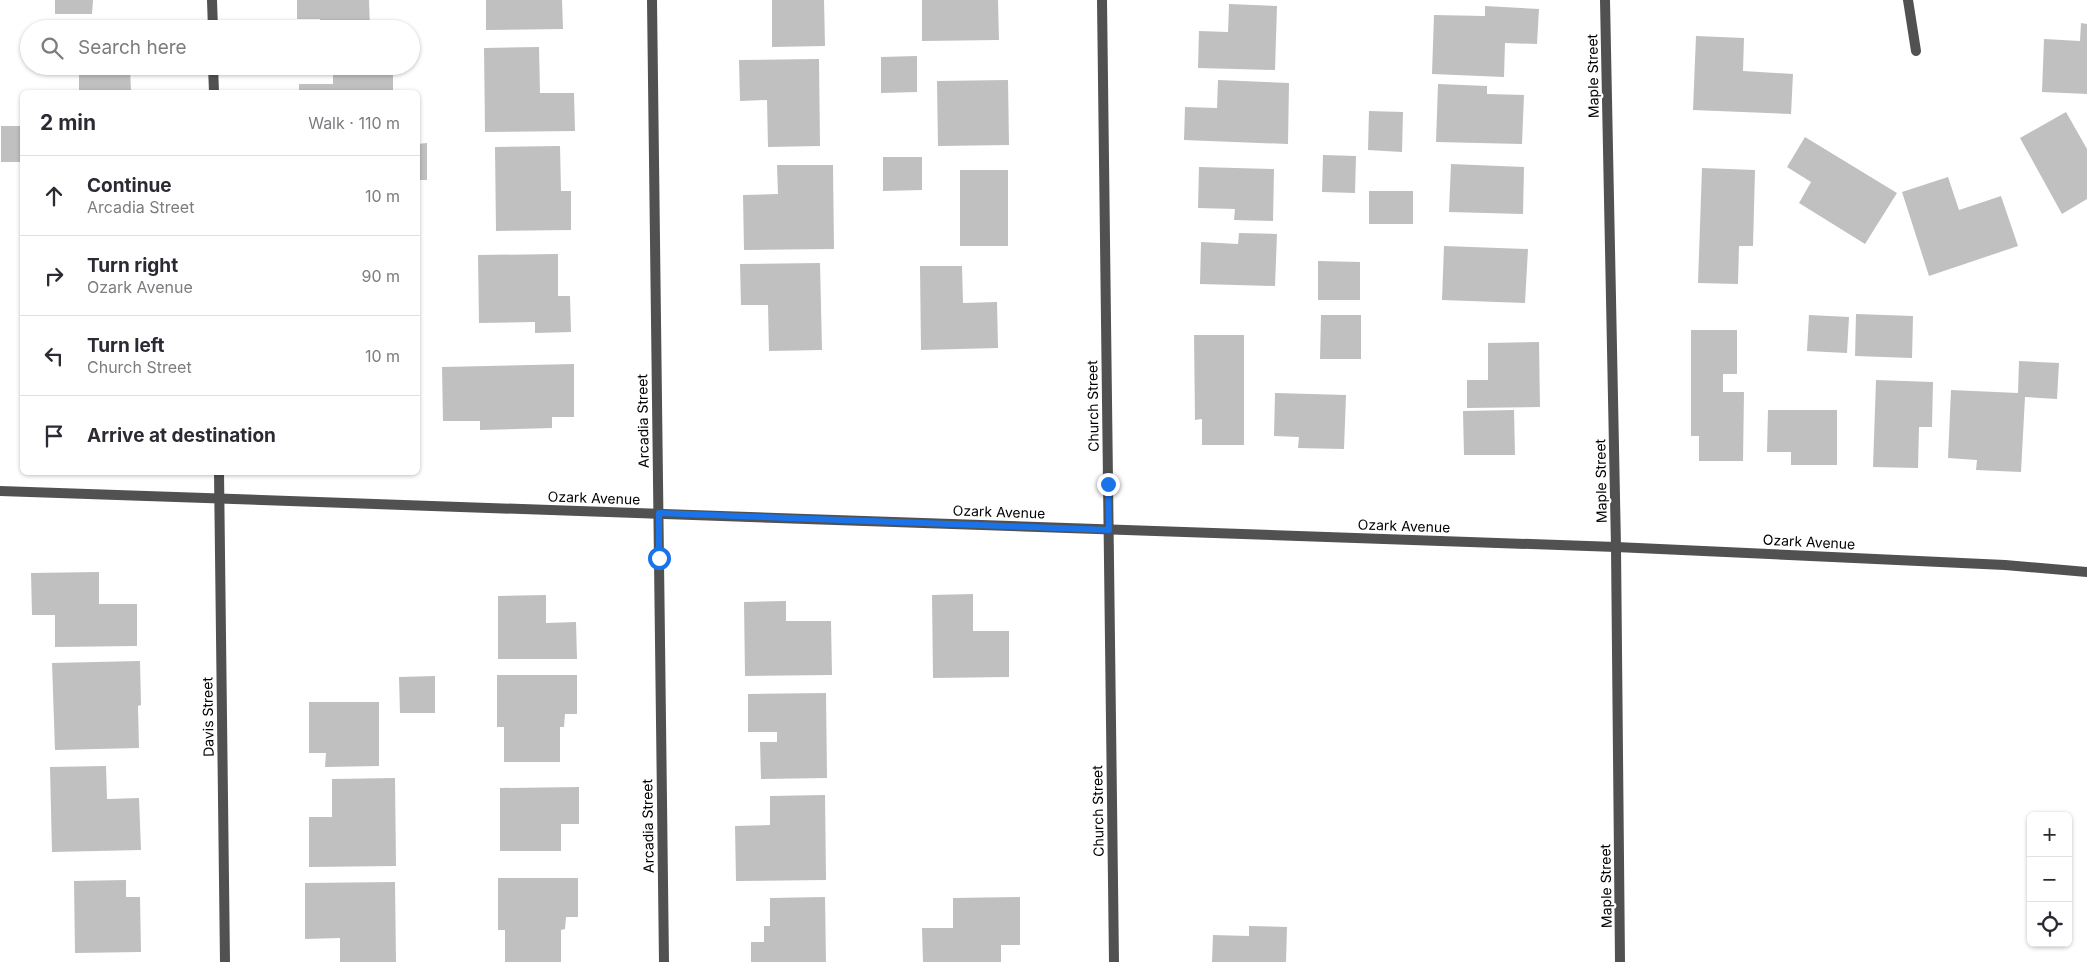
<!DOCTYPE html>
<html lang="en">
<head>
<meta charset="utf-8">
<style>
  body { margin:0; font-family:Inter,sans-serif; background:#f7f7f7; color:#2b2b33 }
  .controls { position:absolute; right:15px; bottom:15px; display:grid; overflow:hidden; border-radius:8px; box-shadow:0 1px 4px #0004 }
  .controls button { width:45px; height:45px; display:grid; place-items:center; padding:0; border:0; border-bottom:1px solid #e1e1e2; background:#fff; color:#2b2b33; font:25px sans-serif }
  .stop { position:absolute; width:15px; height:15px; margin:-11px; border:4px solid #1a73e8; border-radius:50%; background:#fff }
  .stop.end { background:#1a73e8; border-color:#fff; box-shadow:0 1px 5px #0008 }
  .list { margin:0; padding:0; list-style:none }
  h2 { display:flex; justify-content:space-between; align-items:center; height:65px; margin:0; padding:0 20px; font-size:21px }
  h2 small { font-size:16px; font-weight:400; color:#7c7c81 }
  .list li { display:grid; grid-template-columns:32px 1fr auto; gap:15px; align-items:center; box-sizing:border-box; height:80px; padding:0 20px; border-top:1px solid #e1e1e2 }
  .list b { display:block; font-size:19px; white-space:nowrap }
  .list p { margin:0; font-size:16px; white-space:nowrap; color:#7c7c81 }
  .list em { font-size:16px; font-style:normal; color:#7c7c81 }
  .icon { flex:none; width:28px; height:28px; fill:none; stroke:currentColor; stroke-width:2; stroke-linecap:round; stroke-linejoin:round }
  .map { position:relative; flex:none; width:2087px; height:962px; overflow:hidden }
  .search { position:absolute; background:#fff; box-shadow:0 1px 4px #0004; left:20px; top:20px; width:400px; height:55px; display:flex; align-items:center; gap:12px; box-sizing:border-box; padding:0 18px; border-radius:28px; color:#7c7c81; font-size:19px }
  .panel { position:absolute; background:#fff; box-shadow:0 1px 4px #0004; left:20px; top:90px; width:400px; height:385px; border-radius:8px }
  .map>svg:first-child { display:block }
</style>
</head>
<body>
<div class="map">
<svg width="2087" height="962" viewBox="0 0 2087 962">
  <rect width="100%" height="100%" fill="#fff"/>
  <!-- building -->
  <g fill="#c0c0c0">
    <polygon points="55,0 93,0 92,14 55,14"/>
    <polygon points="297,0 369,0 370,29 320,29 320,19 297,19"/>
    <polygon points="486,0 562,0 563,29 486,30"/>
    <polygon points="772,0 824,0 825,46 772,47"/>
    <polygon points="922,0 998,0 999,40 922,41"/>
    <polygon points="1229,4 1277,6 1275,70 1198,68 1199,31 1228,32"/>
    <polygon points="1485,6 1539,9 1537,44 1505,43 1504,77 1432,74 1434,15 1485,16"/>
    <polygon points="2081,23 2087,24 2087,94 2042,92 2044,39 2080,41"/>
    <polygon points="1696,36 1744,38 1743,71 1793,74 1791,114 1693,110"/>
    <polygon points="539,47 540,93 574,93 575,131 485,132 484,48"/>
    <polygon points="917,56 917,92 881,93 881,57"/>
    <polygon points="819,59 820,146 768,147 767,100 740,101 739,60"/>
    <polygon points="79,66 130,66 131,92 79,92"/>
    <polygon points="342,66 393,66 393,92 299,92 299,84 333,84 333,71 342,72"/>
    <polygon points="1008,80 1009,145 938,146 937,81"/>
    <polygon points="1218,80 1289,83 1288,144 1184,140 1185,107 1217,108"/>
    <polygon points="1438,84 1487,86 1487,94 1524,95 1522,144 1436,142"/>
    <polygon points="1369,111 1403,112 1402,152 1368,150"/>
    <polygon points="2066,112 2087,149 2087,199 2062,214 2020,138"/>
    <rect x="1" y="126" width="21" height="36"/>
    <polygon points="1805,137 1897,193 1865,244 1799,203 1811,182 1787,167"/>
    <polygon points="427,143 427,180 418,180 418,144"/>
    <polygon points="560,146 561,191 571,191 571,230 496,231 495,147"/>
    <polygon points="1323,155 1356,156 1355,193 1322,192"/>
    <polygon points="883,157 922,157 922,190 883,191"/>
    <polygon points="1451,164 1524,167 1523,214 1449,212"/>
    <polygon points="777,165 833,165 834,249 744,250 743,195 778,194"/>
    <polygon points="1199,167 1274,169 1273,221 1234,220 1235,209 1198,208"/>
    <polygon points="1702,168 1755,170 1753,246 1739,246 1738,284 1698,283"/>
    <rect x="960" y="170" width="48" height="76"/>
    <polygon points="1948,177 1959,210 2001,196 2018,246 1929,276 1902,192"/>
    <rect x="1369" y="191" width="44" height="33"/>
    <polygon points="1239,233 1277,234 1275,286 1200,284 1201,242 1238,244"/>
    <polygon points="1444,246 1528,249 1525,303 1442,300"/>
    <polygon points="558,254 558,296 570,296 571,332 535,333 535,322 479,323 478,255"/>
    <polygon points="1318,261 1360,262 1360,300 1318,300"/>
    <polygon points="820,263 822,350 769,351 768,305 741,305 740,264"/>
    <polygon points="920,266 962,266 963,303 997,302 998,348 921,350"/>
    <polygon points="1856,314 1913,316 1912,358 1855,356"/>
    <polygon points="1321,315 1361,315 1361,359 1320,359"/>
    <polygon points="1809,315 1849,317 1847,353 1807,351"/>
    <polygon points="1691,330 1737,330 1737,374 1723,374 1723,392 1744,392 1743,461 1699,461 1699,436 1691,436"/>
    <polygon points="1194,335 1244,335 1244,445 1202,445 1202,419 1195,420"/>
    <polygon points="1539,342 1540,407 1467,408 1467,380 1488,380 1488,343"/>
    <polygon points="2019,361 2059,363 2057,399 2025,397 2021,472 1976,470 1977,460 1948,458 1951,390 2018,393"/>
    <polygon points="574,364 574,417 552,417 552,428 480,430 480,421 443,421 442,367"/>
    <polygon points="1876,380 1933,382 1932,427 1919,427 1918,468 1873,467"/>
    <polygon points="1275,393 1346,395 1344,449 1298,448 1299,437 1274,436"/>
    <polygon points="1514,410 1515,455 1464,455 1463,411"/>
    <polygon points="1768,410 1837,410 1837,465 1791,465 1791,452 1767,452"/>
    <polygon points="99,572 99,604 137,604 137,646 55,647 55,615 32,615 31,573"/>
    <polygon points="973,594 973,631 1009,631 1009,677 933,678 932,595"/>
    <polygon points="546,595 546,623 576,622 577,659 498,659 498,596"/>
    <polygon points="786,601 786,621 831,621 832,675 745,676 744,602"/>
    <polygon points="140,661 141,705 138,706 139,748 55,750 52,663"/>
    <polygon points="497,675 577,675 577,714 565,714 564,727 560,727 560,762 504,762 504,727 497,727"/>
    <polygon points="435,676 435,713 400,713 399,677"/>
    <polygon points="826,693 827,778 761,779 760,742 777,742 777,732 748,732 748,694"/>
    <polygon points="309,702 379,702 379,766 325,767 326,753 309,753"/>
    <polygon points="106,766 107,799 139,798 141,850 52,852 50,767"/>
    <polygon points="395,778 396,866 309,867 309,817 332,817 332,779"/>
    <polygon points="579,787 579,824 561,824 561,851 500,851 500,788"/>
    <polygon points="825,795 826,880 736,881 735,826 770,825 770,796"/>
    <polygon points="498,878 578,878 578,917 566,917 565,929 561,930 561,962 505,962 505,930 498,930"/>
    <polygon points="126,880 126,897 140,897 141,952 75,953 74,881"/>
    <polygon points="395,882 396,962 340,962 340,938 305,939 305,883"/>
    <polygon points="825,897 826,962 751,962 751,942 764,942 764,926 770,926 770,898"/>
    <polygon points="1020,897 1020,945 1001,945 1001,962 923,962 922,928 953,928 953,898"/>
    <polygon points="1249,926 1287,927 1286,962 1212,962 1213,935 1249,936"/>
  </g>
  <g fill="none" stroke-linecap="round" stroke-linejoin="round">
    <!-- minor -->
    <g stroke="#515151" stroke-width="10">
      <polyline points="212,0 213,29"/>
      <polyline points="652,0 664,962"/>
      <polyline points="1102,0 1114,962"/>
      <polyline points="1605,0 1616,547 1620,962"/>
      <polyline points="1908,0 1916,51"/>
      <polyline points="213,66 214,92"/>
      <polyline points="219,472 225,962"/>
      <polyline points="0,491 1616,547 2005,565 2087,572"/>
    </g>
  </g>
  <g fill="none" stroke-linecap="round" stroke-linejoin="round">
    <!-- route -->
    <polyline stroke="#1a73e8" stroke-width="6" points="659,558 659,513 1109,530 1108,484"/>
  </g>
  <g text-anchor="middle" stroke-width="4.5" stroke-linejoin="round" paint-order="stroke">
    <!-- street labels -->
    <g font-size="14" fill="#000" stroke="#fff">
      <text transform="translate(1593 76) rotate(-91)" y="5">Maple Street</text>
      <text transform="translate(1093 406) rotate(-91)" y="5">Church Street</text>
      <text transform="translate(643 421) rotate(-91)" y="5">Arcadia Street</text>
      <text transform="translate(1601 481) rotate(-91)" y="5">Maple Street</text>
      <text transform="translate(594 498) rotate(2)" y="5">Ozark Avenue</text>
      <text transform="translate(999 512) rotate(2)" y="5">Ozark Avenue</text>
      <text transform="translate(1404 526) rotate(2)" y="5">Ozark Avenue</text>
      <text transform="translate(1809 542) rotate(3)" y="5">Ozark Avenue</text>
      <text transform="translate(208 717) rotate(-91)" y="5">Davis Street</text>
      <text transform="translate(1098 811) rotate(-91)" y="5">Church Street</text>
      <text transform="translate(648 826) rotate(-91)" y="5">Arcadia Street</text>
      <text transform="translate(1606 886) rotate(-91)" y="5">Maple Street</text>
    </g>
  </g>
</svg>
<div class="controls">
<button>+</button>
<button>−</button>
<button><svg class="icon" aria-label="locate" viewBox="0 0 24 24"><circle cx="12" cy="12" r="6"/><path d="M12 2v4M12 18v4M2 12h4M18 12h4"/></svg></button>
</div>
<div class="stop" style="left:659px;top:558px"></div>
<div class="stop end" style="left:1108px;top:484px"></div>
<div class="search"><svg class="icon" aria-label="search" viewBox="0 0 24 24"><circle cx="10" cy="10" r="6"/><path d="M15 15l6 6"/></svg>Search here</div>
<section class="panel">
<h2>2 min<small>Walk · 110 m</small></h2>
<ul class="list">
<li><svg class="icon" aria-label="ahead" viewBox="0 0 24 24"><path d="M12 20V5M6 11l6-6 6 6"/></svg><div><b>Continue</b><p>Arcadia Street</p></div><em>10 m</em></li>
<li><svg class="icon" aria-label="right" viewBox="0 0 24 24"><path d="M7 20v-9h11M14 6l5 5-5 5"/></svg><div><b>Turn right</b><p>Ozark Avenue</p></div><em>90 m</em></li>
<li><svg class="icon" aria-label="left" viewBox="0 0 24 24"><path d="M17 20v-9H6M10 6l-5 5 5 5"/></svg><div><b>Turn left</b><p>Church Street</p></div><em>10 m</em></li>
<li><svg class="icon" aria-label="arrive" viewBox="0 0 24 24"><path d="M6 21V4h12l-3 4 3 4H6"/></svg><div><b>Arrive at destination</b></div></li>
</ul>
</section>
</div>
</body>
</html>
